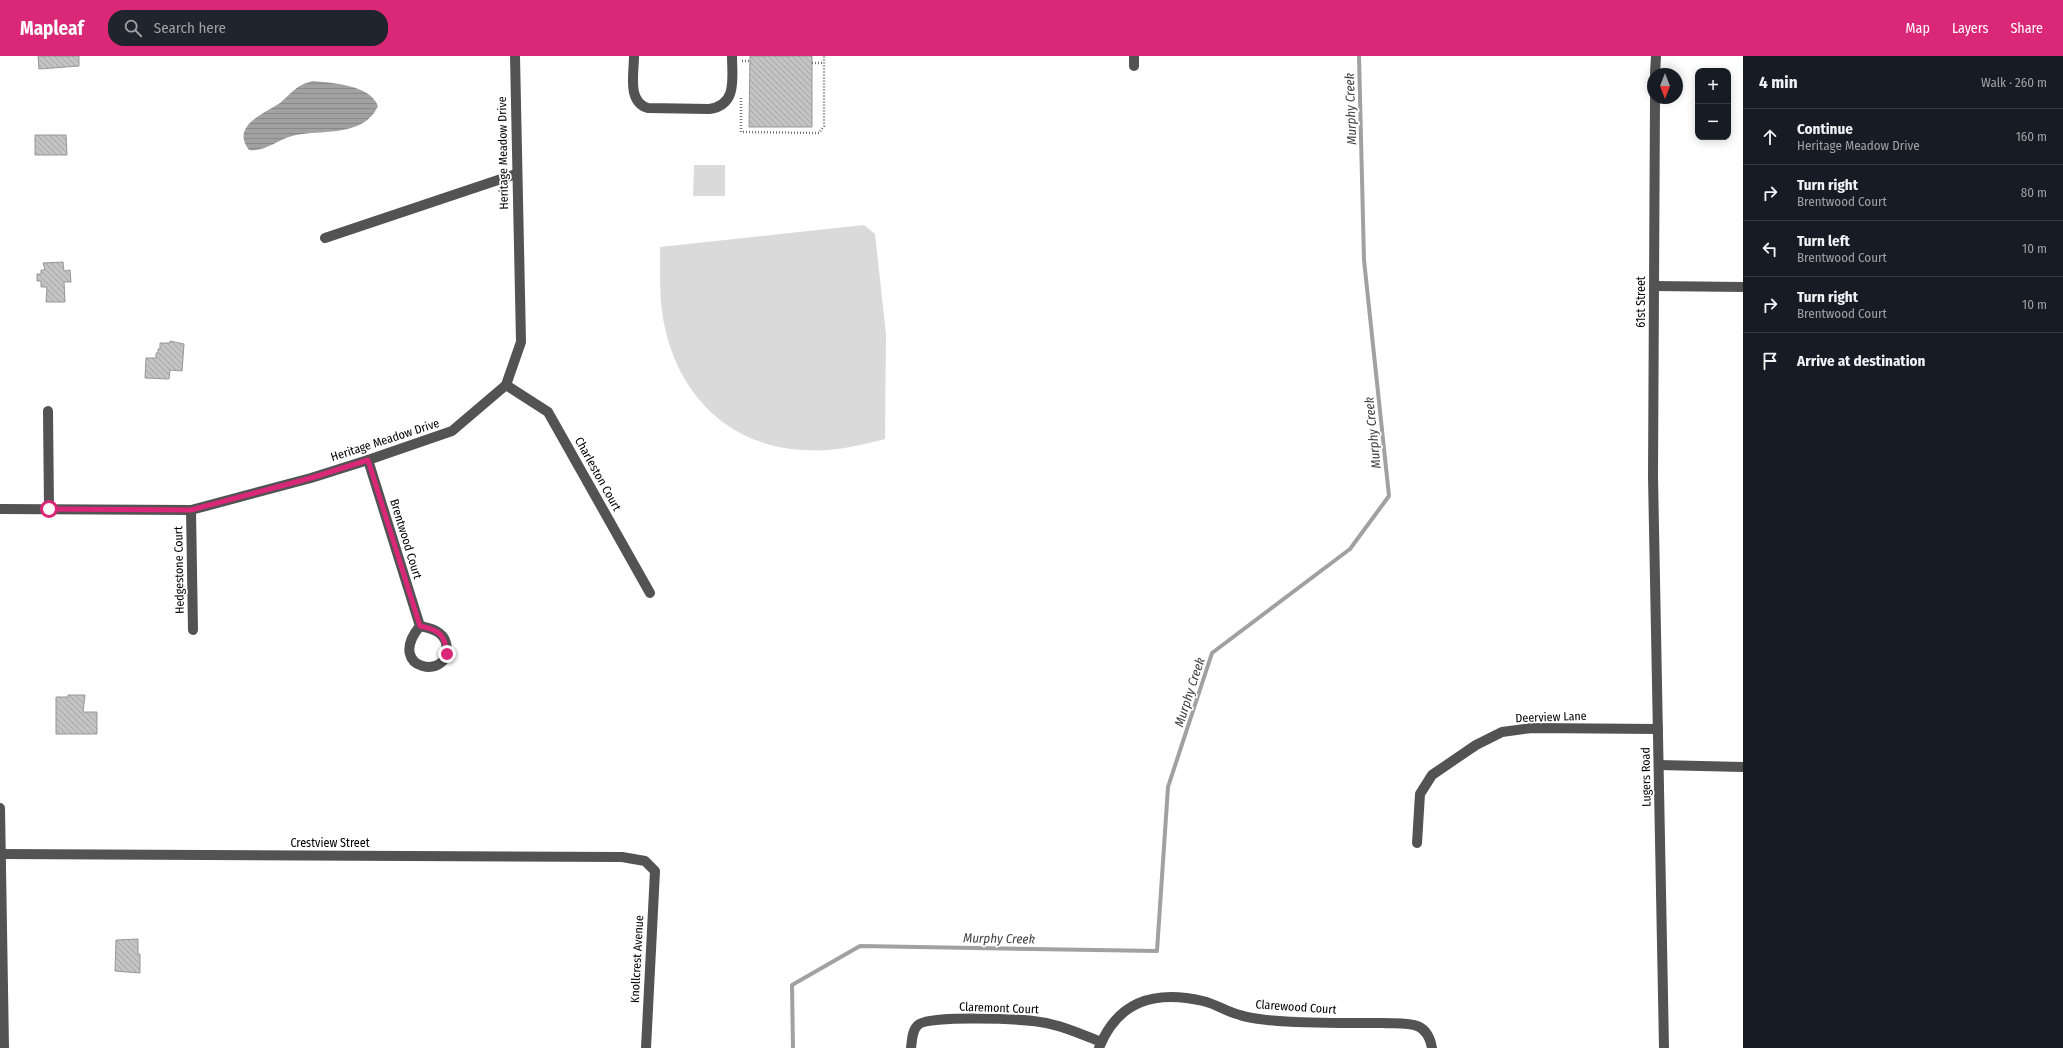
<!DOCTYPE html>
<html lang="en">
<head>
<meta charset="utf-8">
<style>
  body { margin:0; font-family:"Fira Sans Condensed",sans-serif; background:#20242c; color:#f1f3f6 }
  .controls { position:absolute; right:12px; top:12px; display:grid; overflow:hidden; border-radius:8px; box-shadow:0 2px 10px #0003 }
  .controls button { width:36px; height:36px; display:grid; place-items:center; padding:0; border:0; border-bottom:1px solid #363941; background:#171b24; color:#f1f3f6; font:20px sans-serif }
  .compass { position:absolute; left:1647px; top:12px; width:36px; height:36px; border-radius:50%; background:#171b24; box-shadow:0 2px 10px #0003; rotate:180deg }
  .stop { position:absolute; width:12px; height:12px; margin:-9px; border:3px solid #db2777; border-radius:50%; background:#fff }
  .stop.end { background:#db2777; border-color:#fff; box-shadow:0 1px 4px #0008 }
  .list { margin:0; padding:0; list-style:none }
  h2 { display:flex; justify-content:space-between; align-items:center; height:52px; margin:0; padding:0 16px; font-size:17px }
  h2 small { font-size:13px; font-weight:400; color:#9ea1a6 }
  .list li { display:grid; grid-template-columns:26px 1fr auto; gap:12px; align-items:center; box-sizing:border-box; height:56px; padding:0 16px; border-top:1px solid #363941 }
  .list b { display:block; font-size:15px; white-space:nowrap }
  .list p { margin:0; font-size:13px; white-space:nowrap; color:#9ea1a6 }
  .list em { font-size:13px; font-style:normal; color:#9ea1a6 }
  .icon { flex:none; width:22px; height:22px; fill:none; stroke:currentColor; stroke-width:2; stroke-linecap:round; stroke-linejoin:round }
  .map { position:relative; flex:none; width:1743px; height:992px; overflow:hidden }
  header { display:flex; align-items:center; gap:24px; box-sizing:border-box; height:56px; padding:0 20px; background:#db2777; color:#fff }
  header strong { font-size:19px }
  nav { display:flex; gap:22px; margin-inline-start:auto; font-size:14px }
  .search { width:280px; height:36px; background:#20242c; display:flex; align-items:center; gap:10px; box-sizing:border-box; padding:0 14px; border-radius:16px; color:#9ea1a6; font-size:15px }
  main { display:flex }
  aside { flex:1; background:#171b24 }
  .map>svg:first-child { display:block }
</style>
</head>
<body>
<header>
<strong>Mapleaf</strong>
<div class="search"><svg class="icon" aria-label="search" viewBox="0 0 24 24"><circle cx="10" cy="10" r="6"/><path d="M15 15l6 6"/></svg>Search here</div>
<nav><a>Map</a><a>Layers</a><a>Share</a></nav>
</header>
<main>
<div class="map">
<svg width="1743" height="992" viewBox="0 0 1743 992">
  <defs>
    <pattern id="water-rules" width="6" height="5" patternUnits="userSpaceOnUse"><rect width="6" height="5" fill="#a1a1a1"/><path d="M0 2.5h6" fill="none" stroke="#898989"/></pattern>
    <pattern id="building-back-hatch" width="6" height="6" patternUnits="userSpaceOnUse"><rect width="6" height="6" fill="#c3c3c3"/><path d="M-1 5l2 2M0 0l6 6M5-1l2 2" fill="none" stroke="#a6a6a6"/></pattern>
  </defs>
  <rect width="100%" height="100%" fill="#fff"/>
  <!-- grass -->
  <g fill="#dadada">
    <polygon points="694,109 725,109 725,140 693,140"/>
    <path d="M864 169 875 178 886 278 885 383C858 390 832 396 804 394 731 391 680 341 665 272 659 246 660 218 660 191Z"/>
  </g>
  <!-- water -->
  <path fill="url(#water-rules)" d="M313 25C334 27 370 29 378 50 364 82 320 73 292 80 278 84 264 96 249 94 230 70 265 57 280 47 293 36 296 29 313 25Z"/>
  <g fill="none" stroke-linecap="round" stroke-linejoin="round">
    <!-- stream -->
    <polyline stroke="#a1a1a1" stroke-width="4" points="793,992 792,929 860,890 1157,895 1168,731 1212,597 1350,493 1389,440 1364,204 1359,0"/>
  </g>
  <!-- building -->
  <g fill="url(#building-back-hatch)" stroke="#979797">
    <polygon points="38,0 79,0 79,10 39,13"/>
    <polygon points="750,0 812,0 812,71 749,71"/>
    <polygon points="35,79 66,79 67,99 35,99"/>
    <polygon points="63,206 64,215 70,214 71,226 64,226 65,246 46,246 47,231 41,231 41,225 37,225 37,218 41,218 41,214 45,214 43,207"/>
    <polygon points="170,285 184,288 182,315 170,314 169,323 145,322 146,302 156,302 156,297 158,297 158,293 160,293 160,287 170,287"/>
    <polygon points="68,639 85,639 83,656 97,656 97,678 56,678 56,641 68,641"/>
    <polygon points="138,883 138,898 140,898 140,917 115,915 116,884"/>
  </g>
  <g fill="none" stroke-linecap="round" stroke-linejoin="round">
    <!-- path -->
    <g stroke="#757575" stroke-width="2.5" stroke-dasharray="1 2" stroke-linecap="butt">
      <polyline points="742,5 749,5"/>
      <polyline points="812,7 824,7"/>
      <polyline points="741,42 741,76 819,77 824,70 824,0"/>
    </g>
    <!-- minor -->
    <g stroke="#535353" stroke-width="10">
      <path d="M634 0C634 18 627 46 648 52L709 53C738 49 732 22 732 0"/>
      <polyline points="1134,0 1134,10"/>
      <polyline points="1655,18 1656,0"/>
      <polyline points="1655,42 1653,420 1664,992"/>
      <polyline points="325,182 516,118"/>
      <polyline points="1654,230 1743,231"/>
      <polyline points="506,329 548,356 650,537"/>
      <polyline points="48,355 49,453"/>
      <path d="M368 404 420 570C430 572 443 575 446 587 455 626 383 615 420 570"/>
      <polyline points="0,453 191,454 311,422 368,404 452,375 506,329 521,286 515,0"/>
      <polyline points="191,454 193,574"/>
      <polyline points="1659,709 1743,711"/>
      <polyline points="0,752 4,992"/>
      <polyline points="1417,787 1420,738 1432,719 1476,689 1502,676 1532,672 1658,673"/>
      <polyline points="0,798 622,801 645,805 655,815 646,992"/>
      <path d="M911 992C912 985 912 974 918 969 927 959 1023 963 1040 966 1061 969 1081 978 1101 986"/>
      <path d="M1099 992C1118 944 1156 934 1203 945 1216 948 1227 956 1240 959 1248 962 1258 963 1267 964 1305 968 1344 967 1382 967 1407 968 1427 963 1432 992"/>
    </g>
  </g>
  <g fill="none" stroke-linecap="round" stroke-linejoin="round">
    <!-- route -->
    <path stroke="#db2777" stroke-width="5" d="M49 453 191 454 311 422 368 404 420 570C439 574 445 578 447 598"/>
  </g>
  <g text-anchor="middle" stroke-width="3.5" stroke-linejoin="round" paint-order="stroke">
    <!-- street labels -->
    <g font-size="12" fill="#000" stroke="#fff">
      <text transform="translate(503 97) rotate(-91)" y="4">Heritage Meadow Drive</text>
      <text transform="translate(1641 246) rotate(-90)" y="4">61st Street</text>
      <text transform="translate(385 384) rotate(-18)" y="4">Heritage Meadow Drive</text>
      <text transform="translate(598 418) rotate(61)" y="4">Charleston Court</text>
      <text transform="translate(406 483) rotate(73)" y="4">Brentwood Court</text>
      <text transform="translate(179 514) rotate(-91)" y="4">Hedgestone Court</text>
      <text transform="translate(1551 661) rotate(-2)" y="4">Deerview Lane</text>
      <text transform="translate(1646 721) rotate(-91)" y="4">Lugers Road</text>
      <text x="330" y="791">Crestview Street</text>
      <text transform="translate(637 903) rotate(-87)" y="4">Knollcrest Avenue</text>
      <text transform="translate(1296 951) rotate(4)" y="4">Clarewood Court</text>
      <text transform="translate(999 952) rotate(2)" y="4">Claremont Court</text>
    </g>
    <!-- water labels -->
    <g font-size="13" font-style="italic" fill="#424242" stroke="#fff">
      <text transform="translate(1350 53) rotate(-92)" y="5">Murphy Creek</text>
      <text transform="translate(1372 377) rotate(-96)" y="5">Murphy Creek</text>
      <text transform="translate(1189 636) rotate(-72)" y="5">Murphy Creek</text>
      <text transform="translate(999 882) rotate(1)" y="5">Murphy Creek</text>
    </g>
  </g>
</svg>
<div class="controls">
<button>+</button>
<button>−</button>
</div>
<svg class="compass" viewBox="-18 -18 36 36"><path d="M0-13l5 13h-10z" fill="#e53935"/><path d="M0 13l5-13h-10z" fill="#9ea1a6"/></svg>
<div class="stop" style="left:49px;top:453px"></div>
<div class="stop end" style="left:447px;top:598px"></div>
</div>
<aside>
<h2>4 min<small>Walk · 260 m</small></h2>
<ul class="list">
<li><svg class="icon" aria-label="ahead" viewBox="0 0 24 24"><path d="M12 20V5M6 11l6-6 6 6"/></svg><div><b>Continue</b><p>Heritage Meadow Drive</p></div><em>160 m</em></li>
<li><svg class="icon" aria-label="right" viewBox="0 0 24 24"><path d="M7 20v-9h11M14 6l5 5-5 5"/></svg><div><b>Turn right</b><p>Brentwood Court</p></div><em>80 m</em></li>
<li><svg class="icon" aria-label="left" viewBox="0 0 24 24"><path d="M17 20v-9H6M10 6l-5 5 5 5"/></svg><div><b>Turn left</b><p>Brentwood Court</p></div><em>10 m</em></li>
<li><svg class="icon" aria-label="right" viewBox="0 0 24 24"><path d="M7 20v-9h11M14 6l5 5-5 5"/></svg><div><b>Turn right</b><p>Brentwood Court</p></div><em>10 m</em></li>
<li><svg class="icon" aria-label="arrive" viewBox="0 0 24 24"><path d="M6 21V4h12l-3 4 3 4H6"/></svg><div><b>Arrive at destination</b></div></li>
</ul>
</aside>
</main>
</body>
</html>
